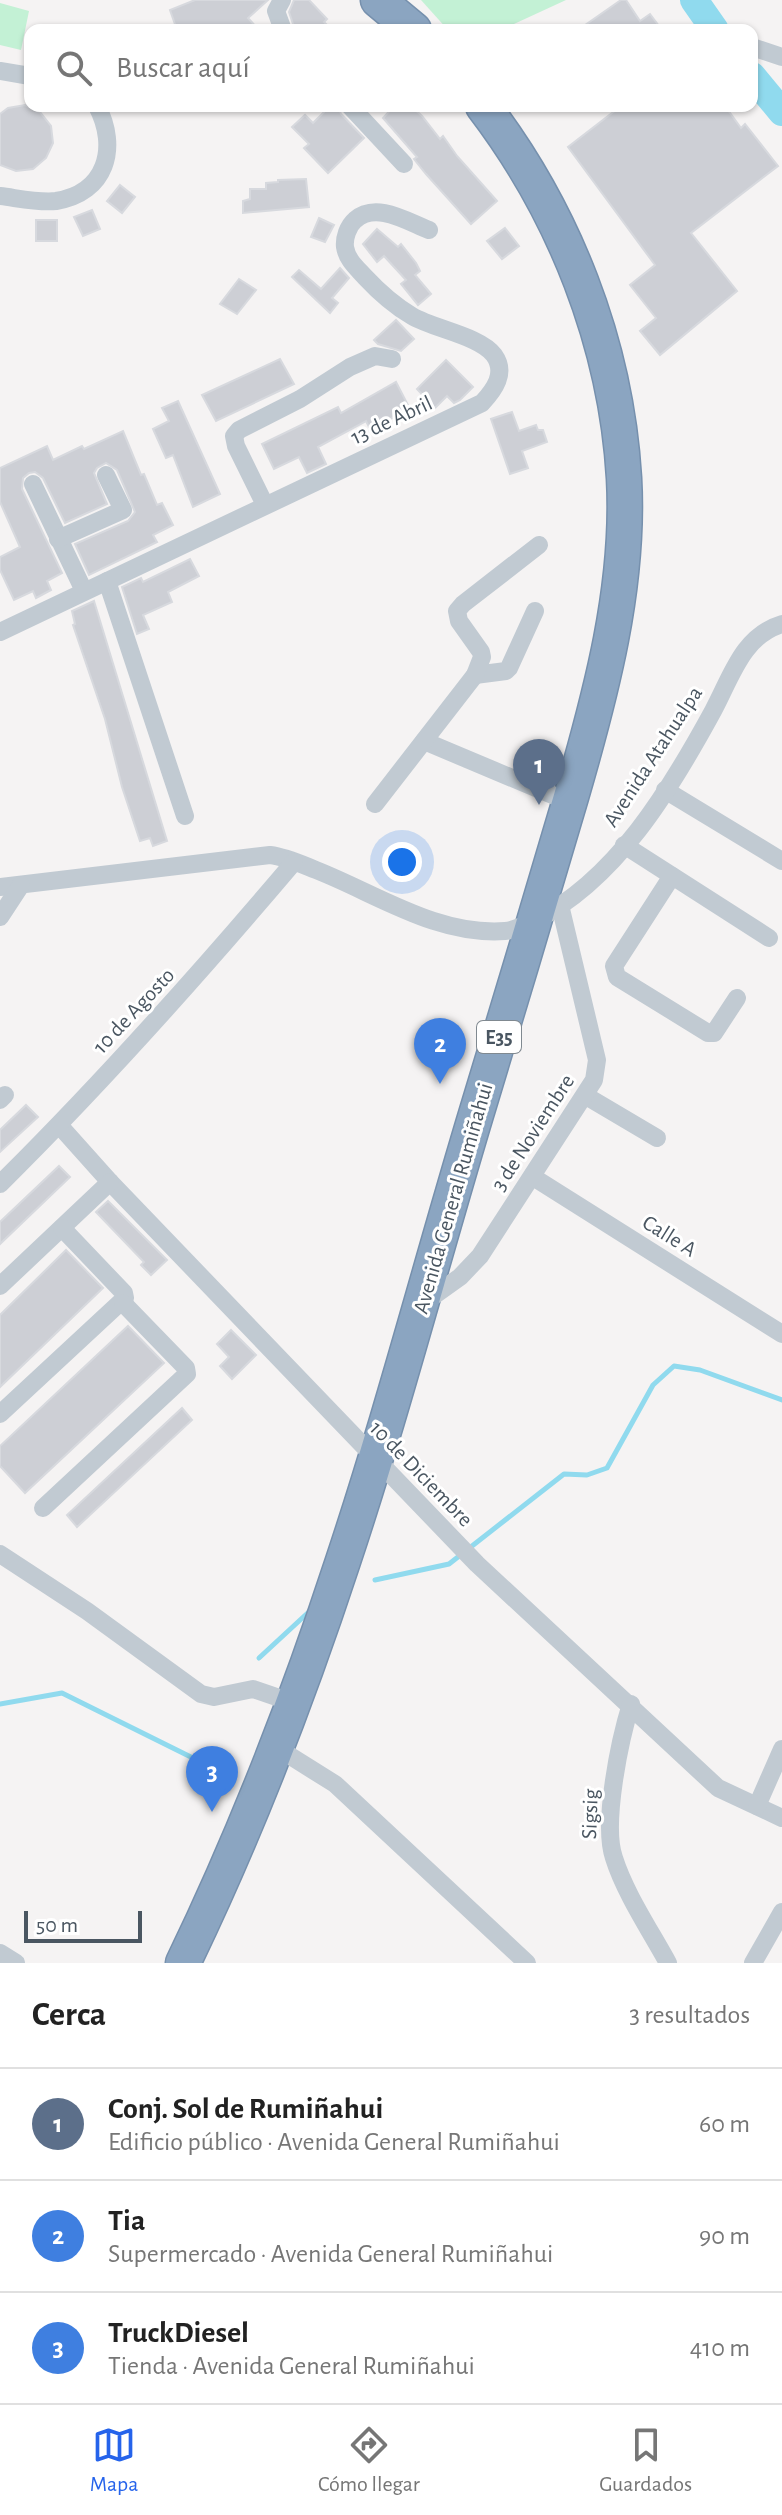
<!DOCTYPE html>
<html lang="es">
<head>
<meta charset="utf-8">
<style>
  body { margin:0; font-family:"Alegreya Sans",sans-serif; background:#f6f6f6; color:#222 }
  .scale { position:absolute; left:24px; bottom:20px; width:118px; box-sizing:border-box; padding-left:8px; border:4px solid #4a5661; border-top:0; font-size:22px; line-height:28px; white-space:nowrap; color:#4a5661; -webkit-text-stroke:6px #fff; paint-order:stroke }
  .you { position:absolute; left:402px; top:862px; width:28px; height:28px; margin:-20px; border:6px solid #fff; border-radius:50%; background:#1a73e8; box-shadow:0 0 0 12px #1a73e833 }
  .badge { display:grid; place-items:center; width:52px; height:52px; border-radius:50%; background:#2563eb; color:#fff; font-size:26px; font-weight:700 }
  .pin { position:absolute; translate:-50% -66px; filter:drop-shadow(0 2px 4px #0008) }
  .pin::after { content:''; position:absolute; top:42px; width:28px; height:24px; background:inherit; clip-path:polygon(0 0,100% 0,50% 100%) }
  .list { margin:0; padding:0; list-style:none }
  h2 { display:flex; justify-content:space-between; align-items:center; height:104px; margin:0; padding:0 32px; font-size:34px }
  h2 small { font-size:26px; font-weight:400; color:#767676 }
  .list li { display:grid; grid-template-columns:52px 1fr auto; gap:24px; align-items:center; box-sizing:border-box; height:112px; padding:0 32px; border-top:2px solid #e0e0e0 }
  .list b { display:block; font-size:30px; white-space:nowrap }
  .list p { margin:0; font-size:26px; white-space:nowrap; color:#767676 }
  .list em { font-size:26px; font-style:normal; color:#767676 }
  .icon { flex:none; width:44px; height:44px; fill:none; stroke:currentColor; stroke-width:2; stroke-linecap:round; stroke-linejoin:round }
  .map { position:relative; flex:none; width:782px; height:1963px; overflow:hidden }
  .search { position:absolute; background:#fff; box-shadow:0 2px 6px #0004; left:24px; right:24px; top:24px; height:88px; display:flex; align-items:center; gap:20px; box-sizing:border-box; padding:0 28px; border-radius:16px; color:#767676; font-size:30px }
  .sheet { height:440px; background:#fff }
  nav { display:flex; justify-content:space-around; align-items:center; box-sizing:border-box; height:112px; border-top:2px solid #e0e0e0; background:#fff; font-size:22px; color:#767676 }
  nav a { display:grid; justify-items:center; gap:4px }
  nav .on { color:#2563eb }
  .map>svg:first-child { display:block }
</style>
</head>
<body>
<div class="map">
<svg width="782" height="1963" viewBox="0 0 782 1963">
  <rect width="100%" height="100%" fill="#f5f3f3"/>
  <!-- green -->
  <g fill="#c3f1d5">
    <polygon points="421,0 566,0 501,30 448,30"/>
    <polygon points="0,3 29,11 21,50 0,45"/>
  </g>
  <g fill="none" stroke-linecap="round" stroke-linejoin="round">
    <!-- stream -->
    <g stroke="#90daee" stroke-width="5">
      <polyline points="375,1580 449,1564 564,1474 587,1475 607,1468 653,1385 674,1366 700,1370 782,1400"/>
      <polyline points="259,1658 312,1609"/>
      <polyline points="0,1704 62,1693 209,1766"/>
    </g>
    <!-- river -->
    <g stroke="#90daee" stroke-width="28">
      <polyline points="694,0 715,30"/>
      <polyline points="752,76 782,112"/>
    </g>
  </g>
  <!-- building -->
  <g fill="#cdcfd5" stroke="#d7d9de" stroke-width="2">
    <polygon points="195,0 268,0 248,18 259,30 177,30 170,10"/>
    <polygon points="294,0 309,0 327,19 324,22 332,30 295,30 289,12"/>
    <polygon points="621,0 626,0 640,21 650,14 662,30 578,30"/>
    <polygon points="25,105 40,112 51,126 53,143 46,158 33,169 16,171 0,165 0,114 8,108"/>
    <polygon points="330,106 338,106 341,114 364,138 328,173 304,148 309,144 292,127 305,115 313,123"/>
    <polygon points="394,106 411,106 422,116 440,139 443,136 457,156 497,201 471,224 426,174 414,159 417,157 383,118"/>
    <polygon points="621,106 725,106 741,128 745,124 778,166 691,233 737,291 660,355 640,331 656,318 630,285 655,265 568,147"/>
    <polygon points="306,179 309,207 243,213 243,201 250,199 250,189 266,189 266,183 278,182 278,180"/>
    <polygon points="120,185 135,197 122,213 107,201"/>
    <polygon points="92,210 100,229 83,236 74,217"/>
    <polygon points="319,218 334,225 325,242 311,237"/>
    <rect x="36" y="220" width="21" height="21"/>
    <polygon points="505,228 519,246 502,259 487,241"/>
    <polygon points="377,229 398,247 401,244 416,263 420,271 415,275 431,294 418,305 401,284 406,280 384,256 377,262 363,244"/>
    <polygon points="340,268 349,278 332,298 338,303 330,313 292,277 299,270 321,289"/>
    <polygon points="239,279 256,290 237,314 220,304"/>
    <polygon points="396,320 414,339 401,351 378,344 374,340"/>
    <polygon points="280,359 294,384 216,421 202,395"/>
    <polygon points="446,360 473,387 460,400 454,403 447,396 435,408 417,389"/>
    <polygon points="396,382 411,411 369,427 366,421 318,447 326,464 307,473 299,457 274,469 262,444 338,407 341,413"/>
    <polygon points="178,401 220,494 193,507 173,455 166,458 153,429 169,421 162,408"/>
    <polygon points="512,412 519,431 536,425 538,430 543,430 547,442 522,451 528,468 510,474 491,419"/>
    <polygon points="123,431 141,475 144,474 157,505 162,503 173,525 153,535 157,542 89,575 75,544 128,521 135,512 117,470 106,463 97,468 94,473 107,504 65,523 43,478 35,472 29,473 23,478 22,489 62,573 47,581 51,590 36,598 33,591 14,600 0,570 0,557 20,547 0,502 0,468 47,446 53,460 82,446 84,449"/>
    <polygon points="190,559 199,576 168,592 172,602 143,615 149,629 137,634 122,587 141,578 143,582"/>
    <polygon points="94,601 167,841 153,846 150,838 140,841 122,787 105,719 73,625 75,624 72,611"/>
    <polygon points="26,1105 38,1117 0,1152 0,1130"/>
    <polygon points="59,1166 70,1177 0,1244 0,1222"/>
    <polygon points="108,1201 167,1260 151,1275 141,1265 144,1262 96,1212"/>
    <polygon points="66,1250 103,1288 0,1387 0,1315"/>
    <polygon points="128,1326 164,1363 25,1493 0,1466 0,1446"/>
    <polygon points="231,1330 256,1355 232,1379 220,1366 229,1357 217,1344"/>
    <polygon points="182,1408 192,1420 77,1527 67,1515"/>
  </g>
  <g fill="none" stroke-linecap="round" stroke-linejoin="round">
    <defs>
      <g id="highway">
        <polyline points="378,0 414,30"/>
        <path d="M183 1963C246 1833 298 1698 343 1561 394 1408 434 1252 481 1098 511 998 542 897 571 797 601 694 630 586 624 478 616 343 564 212 483 106"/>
      </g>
    </defs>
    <!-- highway casing -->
    <use href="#highway" stroke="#7690ad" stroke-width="37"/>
    <!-- street -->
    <g stroke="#c1cad2" stroke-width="18">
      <polyline points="282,0 276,11 283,30"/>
      <polyline points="752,47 782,57"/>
      <polyline points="0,71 30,76"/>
      <polyline points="350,106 404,164"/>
      <path d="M0 196C17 198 39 203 56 201 106 193 119 148 97 106"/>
      <polyline points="33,484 84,591"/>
      <polyline points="265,505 236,446 234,436 239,430 300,399 350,367 375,356 392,359"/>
      <polyline points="58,539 123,510 106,475"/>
      <polyline points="107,581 185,816"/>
      <path d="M0 632 482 403C494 390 507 373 494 355 480 336 434 329 412 316 395 306 379 292 365 277 357 268 347 260 345 247 344 238 348 226 355 220 376 201 408 222 429 230"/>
      <polyline points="475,675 506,671 509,668 535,611"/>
      <polyline points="424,741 569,802"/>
      <polyline points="665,790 782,861"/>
      <polyline points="375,804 475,675 482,657 481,652 459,621 457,611 463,604 539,545"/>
      <polyline points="624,845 769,938"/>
      <polyline points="672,876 614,966 617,977 708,1033 714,1033 737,998"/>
      <path d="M0 887 270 855C286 857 301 864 316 870 377 894 437 936 505 931 516 930 524 925 534 921 616 880 670 790 713 711 731 678 742 636 782 624"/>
      <polyline points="0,917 21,885"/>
      <polyline points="586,1096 657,1138"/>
      <polyline points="0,1100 5,1095"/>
      <polyline points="59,1125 110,1182 477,1564 718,1788 782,1818"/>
      <polyline points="533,1177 782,1334"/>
      <path d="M0 1184C104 1081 200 973 294 862"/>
      <polyline points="0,1286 110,1182"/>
      <polyline points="425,1302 460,1277 480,1256 594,1080 597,1060 560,905"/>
      <polyline points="0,1414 125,1298 124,1293 62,1228"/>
      <polyline points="43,1508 187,1374 186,1368 123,1303"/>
      <polyline points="0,1554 87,1611 201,1694 214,1697 253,1689 294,1703"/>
      <path d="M631 1704C620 1739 602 1824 614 1858 625 1893 650 1930 668 1963"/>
      <polyline points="276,1747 335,1784 527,1963"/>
      <polyline points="757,1806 782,1749"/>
      <polyline points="0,1953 16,1963"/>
      <polyline points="753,1963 782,1912"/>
    </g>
    <!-- highway -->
    <use href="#highway" stroke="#8ba5c1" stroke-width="34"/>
  </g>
  <g text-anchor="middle" stroke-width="6" stroke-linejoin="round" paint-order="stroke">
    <!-- shield labels -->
    <rect fill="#fff" stroke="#808990" stroke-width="2" x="477" y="1021" width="44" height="32" rx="6"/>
    <g font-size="20" font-weight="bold" fill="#4a5661">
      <text x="499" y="1044">E35</text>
    </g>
    <!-- street labels -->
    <g font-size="22" fill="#4a5661" stroke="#fff">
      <text transform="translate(391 419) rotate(-25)" y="8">13 de Abril</text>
      <text transform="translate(652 756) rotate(-57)" y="8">Avenida Atahualpa</text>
      <text transform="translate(133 1010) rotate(-47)" y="8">10 de Agosto</text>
      <text transform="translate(532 1132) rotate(-57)" y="8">3 de Noviembre</text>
      <text transform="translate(452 1198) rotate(-74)" y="8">Avenida General Rumiñahui</text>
      <text transform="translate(670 1235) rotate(32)" y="8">Calle A</text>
      <text transform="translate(422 1473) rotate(46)" y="8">10 de Diciembre</text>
      <text transform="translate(589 1814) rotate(-88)" y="8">Sigsig</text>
    </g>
  </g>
</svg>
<div class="scale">50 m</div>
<div class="you"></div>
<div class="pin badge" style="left:539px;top:805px;background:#5c6f8a">1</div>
<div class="pin badge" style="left:440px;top:1084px;background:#3f7fe0">2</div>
<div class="pin badge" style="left:212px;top:1812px;background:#3f7fe0">3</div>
<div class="search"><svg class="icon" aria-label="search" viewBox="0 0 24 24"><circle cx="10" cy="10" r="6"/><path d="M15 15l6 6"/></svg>Buscar aquí</div>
</div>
<section class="sheet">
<h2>Cerca<small>3 resultados</small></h2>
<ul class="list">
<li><span class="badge" style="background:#5c6f8a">1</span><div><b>Conj. Sol de Rumiñahui</b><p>Edificio público · Avenida General Rumiñahui</p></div><em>60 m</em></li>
<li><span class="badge" style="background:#3f7fe0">2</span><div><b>Tia</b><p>Supermercado · Avenida General Rumiñahui</p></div><em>90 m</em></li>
<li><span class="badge" style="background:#3f7fe0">3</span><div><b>TruckDiesel</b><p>Tienda · Avenida General Rumiñahui</p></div><em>410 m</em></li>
</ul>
</section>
<nav>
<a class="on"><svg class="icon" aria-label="map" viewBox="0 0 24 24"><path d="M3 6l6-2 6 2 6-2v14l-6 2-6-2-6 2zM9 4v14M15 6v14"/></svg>Mapa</a>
<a><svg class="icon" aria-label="directions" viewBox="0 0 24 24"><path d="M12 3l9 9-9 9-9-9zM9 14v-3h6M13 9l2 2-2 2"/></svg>Cómo llegar</a>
<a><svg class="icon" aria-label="saved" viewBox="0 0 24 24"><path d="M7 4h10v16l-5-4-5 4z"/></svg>Guardados</a>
</nav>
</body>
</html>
